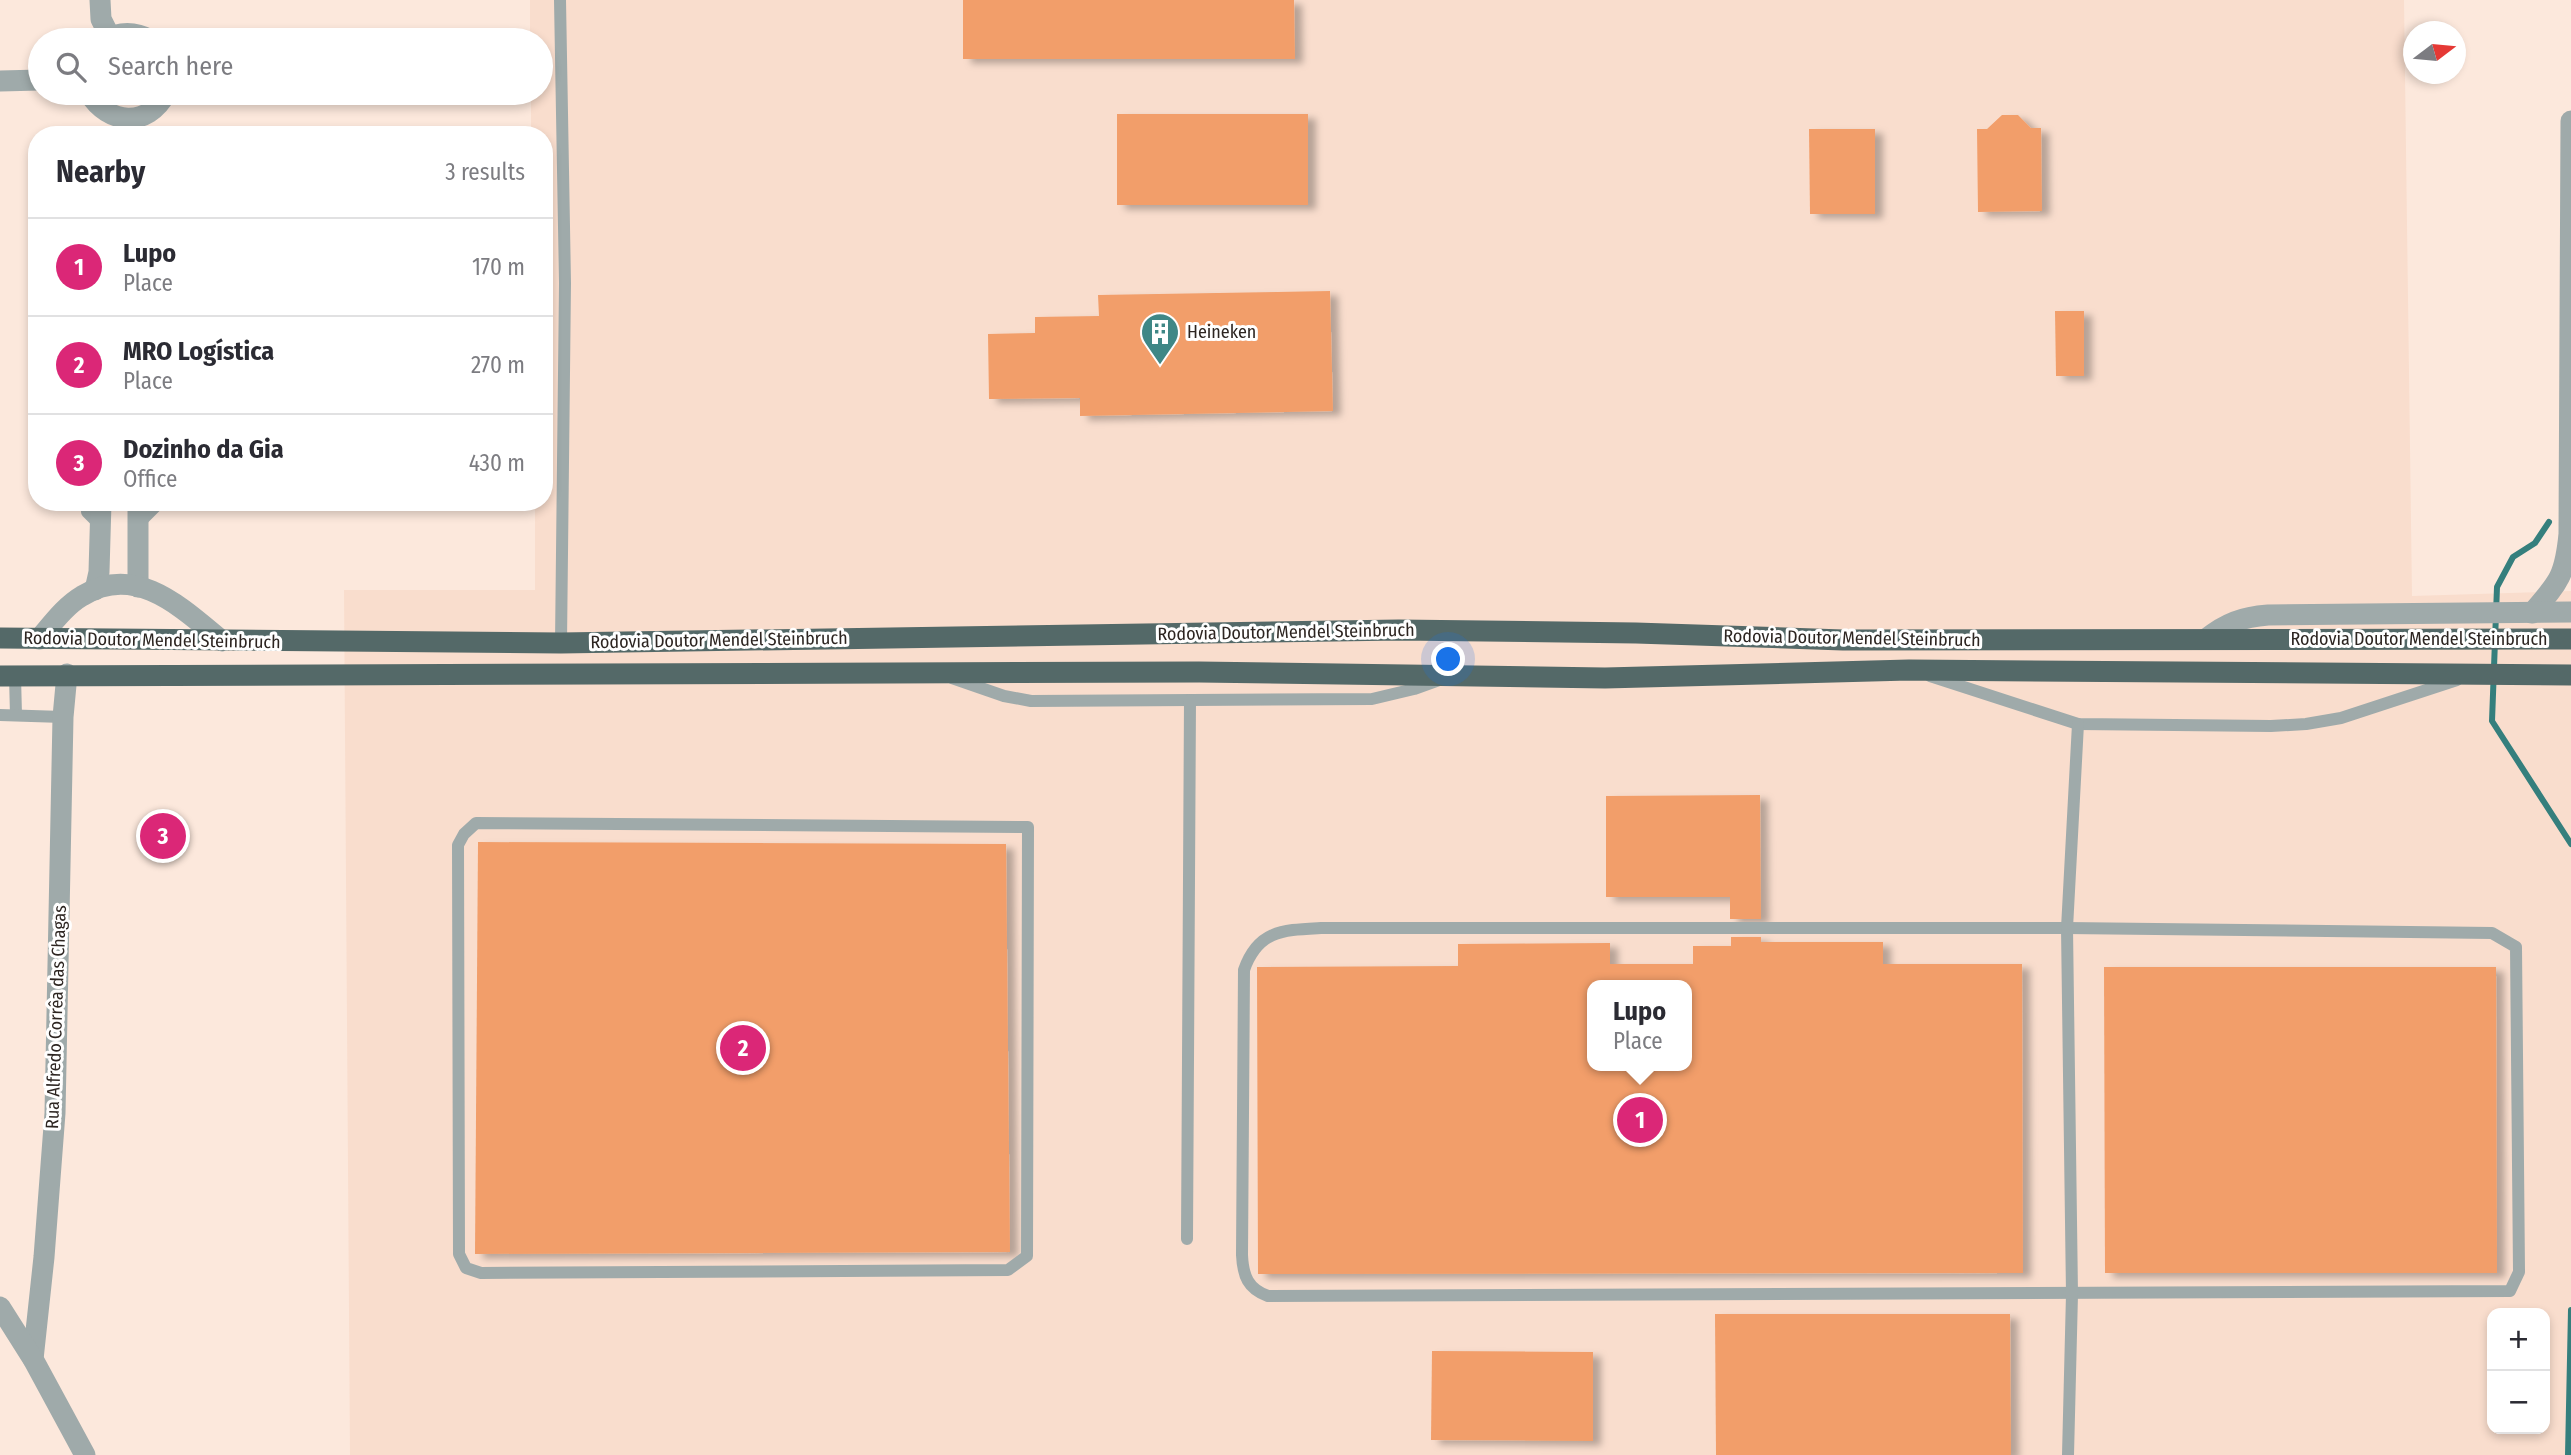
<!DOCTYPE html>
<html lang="en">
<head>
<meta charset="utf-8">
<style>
  body { margin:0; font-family:"Fira Sans Condensed",sans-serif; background:#f2f2f3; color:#2b2b33 }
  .controls { position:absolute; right:21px; bottom:21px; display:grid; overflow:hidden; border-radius:14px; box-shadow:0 4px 10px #0003 }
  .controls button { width:63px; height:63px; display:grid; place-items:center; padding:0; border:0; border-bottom:2px solid #e1e1e2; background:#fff; color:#2b2b33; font:35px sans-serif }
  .compass { position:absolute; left:2403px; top:21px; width:63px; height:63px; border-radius:50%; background:#fff; box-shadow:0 4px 10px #0003; rotate:74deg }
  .you { position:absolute; left:1449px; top:660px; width:24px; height:24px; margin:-18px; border:5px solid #fff; border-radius:50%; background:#1a73e8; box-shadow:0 0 0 10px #1a73e833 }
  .badge { display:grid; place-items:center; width:46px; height:46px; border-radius:50%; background:#db2777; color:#fff; font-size:23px; font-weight:700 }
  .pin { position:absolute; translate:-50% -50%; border:4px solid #fff; box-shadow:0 2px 7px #0006 }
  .popup { position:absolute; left:1587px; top:980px; width:105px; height:91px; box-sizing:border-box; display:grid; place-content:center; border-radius:14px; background:#fff; filter:drop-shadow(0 2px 5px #0005); font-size:23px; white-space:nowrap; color:#7c7c81 }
  .popup b { font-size:26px; color:#2b2b33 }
  .popup::after { content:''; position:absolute; left:50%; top:100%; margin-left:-14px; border:14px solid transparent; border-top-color:#fff }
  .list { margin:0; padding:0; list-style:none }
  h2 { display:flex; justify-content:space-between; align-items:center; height:91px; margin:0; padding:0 28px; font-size:30px }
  h2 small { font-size:23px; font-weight:400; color:#7c7c81 }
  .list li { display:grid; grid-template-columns:46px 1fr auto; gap:21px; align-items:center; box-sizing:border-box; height:98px; padding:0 28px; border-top:2px solid #e1e1e2 }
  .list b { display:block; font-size:26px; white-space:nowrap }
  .list p { margin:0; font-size:23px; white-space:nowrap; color:#7c7c81 }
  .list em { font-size:23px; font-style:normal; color:#7c7c81 }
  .icon { flex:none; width:38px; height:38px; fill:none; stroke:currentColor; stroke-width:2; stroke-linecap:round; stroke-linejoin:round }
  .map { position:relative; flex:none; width:2571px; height:1455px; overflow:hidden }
  .search { position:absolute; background:#fff; box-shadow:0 4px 10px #0003; left:28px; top:28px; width:525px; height:77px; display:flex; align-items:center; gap:18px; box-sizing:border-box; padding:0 24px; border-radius:38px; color:#7c7c81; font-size:26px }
  .panel { position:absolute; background:#fff; box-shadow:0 4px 10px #0003; left:28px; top:126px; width:525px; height:385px; border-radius:28px }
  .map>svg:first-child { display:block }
</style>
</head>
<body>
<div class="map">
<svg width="2571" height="1455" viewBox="0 0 2571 1455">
  <defs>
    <filter id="shadow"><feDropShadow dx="8" dy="4.5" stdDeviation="3.5" flood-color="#0004"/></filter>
  </defs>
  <rect width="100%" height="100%" fill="#fce8dc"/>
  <!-- built -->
  <path fill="#f9ddcd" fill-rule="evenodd" d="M530 0H2404L2412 596 2571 591V1455H350L344 590H535V502H544V135H531V93H541V40H530ZM1593 985H1687V1066H1593ZM2492 1313H2545V1429H2492Z"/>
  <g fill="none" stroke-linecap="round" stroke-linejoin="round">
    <!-- stream -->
    <g stroke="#357f7d" stroke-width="6">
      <polyline points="2549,522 2535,543 2513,557 2497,587 2492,721 2571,844"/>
      <polyline points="2568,1455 2571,1310"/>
    </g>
  </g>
  <!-- building -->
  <g fill="#f29e6a" fill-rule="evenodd" filter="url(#shadow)">
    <polygon points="963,0 1294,0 1295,59 963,59"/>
    <rect x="1117" y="114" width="191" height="91"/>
    <polygon points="2002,115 2018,115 2031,128 2041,128 2042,211 1978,212 1977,129 1987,129"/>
    <polygon points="1809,129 1875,129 1875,214 1810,214"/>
    <polygon points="1330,291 1333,411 1080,416 1080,398 989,399 988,334 1035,333 1035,317 1099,316 1098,295"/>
    <polygon points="2055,311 2084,311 2084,376 2056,376"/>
    <polygon points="1760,795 1761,919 1730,919 1730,897 1606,897 1606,796"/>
    <polygon points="478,842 1006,844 1010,1252 475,1254"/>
    <path d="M1731 937H1761V942H1883V964H2022L2023 1273 1258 1274 1257 967 1458 966V944L1610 943V964H1693V946H1731ZM1593 985H1687V1066H1593Z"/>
    <polygon points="2104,967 2496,967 2497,1273 2105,1273"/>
    <polygon points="1715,1314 2010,1314 2011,1455 1716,1455"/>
    <polygon points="1432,1351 1593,1352 1593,1441 1431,1440"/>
  </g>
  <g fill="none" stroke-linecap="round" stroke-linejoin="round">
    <!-- service -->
    <g stroke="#9faaaa" stroke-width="12">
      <polyline points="560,0 565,283 561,643"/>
      <polyline points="87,502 87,512 100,525"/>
      <polyline points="138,524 155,507 155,502"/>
      <polyline points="15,676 16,715"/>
      <polyline points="1930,676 2078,724 2271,726 2306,724 2341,718 2457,680"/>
      <polyline points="952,678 1004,696 1031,701 1372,699 1414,689 1439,680"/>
      <polyline points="0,715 63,717"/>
      <polygon points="476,823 1028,827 1027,1256 1008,1270 481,1273 466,1268 459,1254 458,845 464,834"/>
      <path d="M1321 928H2067L2492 933 2516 947 2519 1272 2510 1291 1268 1296C1248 1289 1243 1276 1242 1255L1244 970C1258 930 1283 930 1321 928Z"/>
      <polyline points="1187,1239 1190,700"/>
      <polyline points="2068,1455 2072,1294 2067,928 2078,724"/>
    </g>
    <!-- minor -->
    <g stroke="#9faaaa" stroke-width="21">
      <polyline points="100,0 101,19 110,37"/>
      <path d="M105 40C120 31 136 32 151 40"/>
      <polyline points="0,81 40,80"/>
      <path d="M89 93C108 125 148 128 166 93"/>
      <polyline points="138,587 138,502"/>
      <polyline points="95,590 99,572 101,502"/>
      <path d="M2532 613C2559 582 2565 576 2569 534L2571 121"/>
      <path d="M39 639C52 624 65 606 82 596 136 562 183 609 222 641"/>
      <path d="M2206 639C2226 623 2242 617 2268 615L2571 612"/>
      <polyline points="33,1359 44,1257 55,1113 63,717 67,674"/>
    </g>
    <!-- tertiary -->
    <polyline stroke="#9faaaa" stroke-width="21" points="0,1307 33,1359 85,1455"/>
    <!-- trunk -->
    <g stroke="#546968" stroke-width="21">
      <polyline points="0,638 561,643 1399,630 1636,633 1843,640 2571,639"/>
      <polyline points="0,676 1199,672 1605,678 1909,670 2571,675"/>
    </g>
  </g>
  <!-- icons -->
  <defs>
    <symbol id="building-pin" viewBox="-11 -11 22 30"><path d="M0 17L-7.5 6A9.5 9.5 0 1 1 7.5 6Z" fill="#3f8786" stroke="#fff"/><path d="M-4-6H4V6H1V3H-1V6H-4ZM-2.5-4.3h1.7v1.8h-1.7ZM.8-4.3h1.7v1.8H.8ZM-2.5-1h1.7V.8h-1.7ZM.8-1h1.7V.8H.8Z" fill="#fff"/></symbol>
  </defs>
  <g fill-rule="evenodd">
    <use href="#building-pin" x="1138" y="310" width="44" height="60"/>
  </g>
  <g text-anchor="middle" stroke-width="6" stroke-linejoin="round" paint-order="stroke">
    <!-- poi labels -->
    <g font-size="18" fill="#2d2521" stroke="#fff" text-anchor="start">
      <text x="1187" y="338">Heineken</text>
    </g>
    <!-- street labels -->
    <g font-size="18" fill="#2d2521" stroke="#fff">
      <text transform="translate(1286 632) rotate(-1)" y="6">Rodovia Doutor Mendel Steinbruch</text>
      <text transform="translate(1852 638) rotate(1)" y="6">Rodovia Doutor Mendel Steinbruch</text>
      <text x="2419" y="645">Rodovia Doutor Mendel Steinbruch</text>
      <text transform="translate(152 640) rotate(1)" y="6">Rodovia Doutor Mendel Steinbruch</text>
      <text transform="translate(719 640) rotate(-1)" y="6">Rodovia Doutor Mendel Steinbruch</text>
      <text transform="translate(56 1017) rotate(-88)" y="6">Rua Alfredo Corrêa das Chagas</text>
    </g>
  </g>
</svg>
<div class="controls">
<button>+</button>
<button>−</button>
</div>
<svg class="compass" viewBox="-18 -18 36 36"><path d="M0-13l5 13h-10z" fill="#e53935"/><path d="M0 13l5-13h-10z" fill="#7c7c81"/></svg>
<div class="you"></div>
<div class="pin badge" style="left:1640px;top:1120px">1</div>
<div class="popup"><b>Lupo</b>Place</div>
<div class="pin badge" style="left:743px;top:1048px">2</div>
<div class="pin badge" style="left:163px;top:836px">3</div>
<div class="search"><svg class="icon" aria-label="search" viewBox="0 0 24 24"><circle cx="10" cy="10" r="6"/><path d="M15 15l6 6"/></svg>Search here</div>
<section class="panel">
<h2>Nearby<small>3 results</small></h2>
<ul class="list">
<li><span class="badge">1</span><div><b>Lupo</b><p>Place</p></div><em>170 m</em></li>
<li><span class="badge">2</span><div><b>MRO Logística</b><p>Place</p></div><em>270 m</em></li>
<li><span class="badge">3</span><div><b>Dozinho da Gia</b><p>Office</p></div><em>430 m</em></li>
</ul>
</section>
</div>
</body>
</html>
